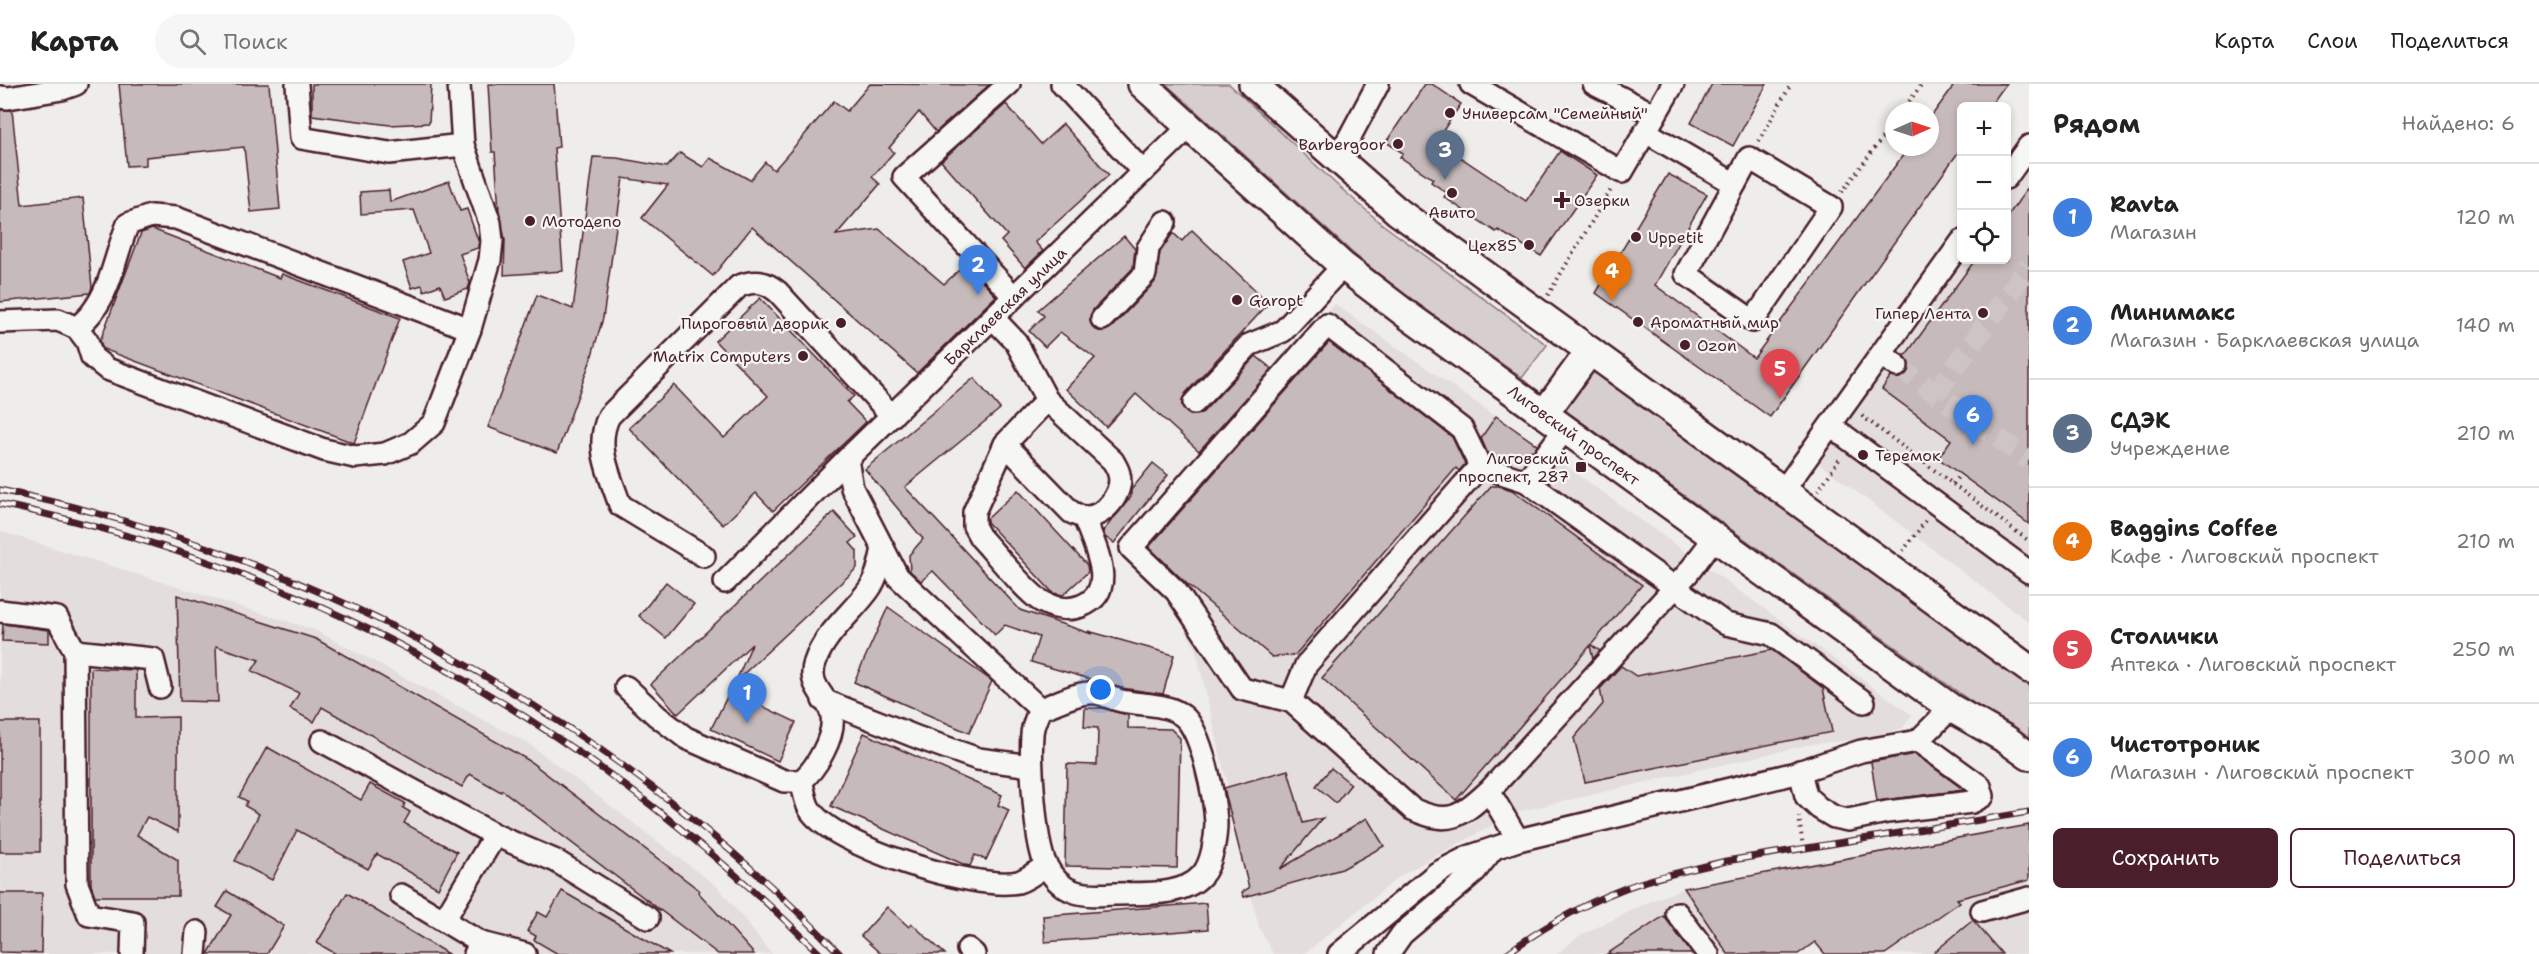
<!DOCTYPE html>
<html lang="ru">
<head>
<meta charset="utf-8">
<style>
  body { margin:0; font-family:"Shantell Sans",sans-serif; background:#f6f6f6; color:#222 }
  .controls { position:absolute; right:18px; top:18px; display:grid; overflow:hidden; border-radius:9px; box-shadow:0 3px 9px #0003 }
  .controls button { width:54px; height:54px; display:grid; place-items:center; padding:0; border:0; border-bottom:2px solid #e0e0e0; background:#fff; color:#222; font:30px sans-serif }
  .compass { position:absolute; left:1885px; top:18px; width:54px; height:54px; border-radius:50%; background:#fff; box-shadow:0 3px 9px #0003; rotate:87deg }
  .you { position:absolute; left:1101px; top:606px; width:21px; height:21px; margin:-15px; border:4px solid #fff; border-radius:50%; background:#1a73e8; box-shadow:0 0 0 9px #1a73e833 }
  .badge { display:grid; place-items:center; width:39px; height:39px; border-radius:50%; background:#4a1f2b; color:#fff; font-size:20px; font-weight:700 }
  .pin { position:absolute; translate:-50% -50px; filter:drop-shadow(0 2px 3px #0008) }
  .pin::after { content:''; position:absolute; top:32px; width:21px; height:18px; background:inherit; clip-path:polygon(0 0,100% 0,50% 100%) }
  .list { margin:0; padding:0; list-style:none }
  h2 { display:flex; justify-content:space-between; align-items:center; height:78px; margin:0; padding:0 24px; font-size:26px }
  h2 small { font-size:20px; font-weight:400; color:#767676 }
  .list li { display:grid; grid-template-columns:39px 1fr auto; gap:18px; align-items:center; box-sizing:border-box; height:108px; padding:0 24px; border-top:2px solid #e0e0e0 }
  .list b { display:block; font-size:22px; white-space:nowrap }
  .list p { margin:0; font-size:20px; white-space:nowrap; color:#767676 }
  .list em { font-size:20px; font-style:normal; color:#767676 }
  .actions { display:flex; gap:12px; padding:18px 24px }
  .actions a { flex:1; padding:14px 0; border:2px solid #4a1f2b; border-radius:9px; text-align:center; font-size:21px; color:#4a1f2b }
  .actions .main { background:#4a1f2b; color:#fff }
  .icon { flex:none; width:33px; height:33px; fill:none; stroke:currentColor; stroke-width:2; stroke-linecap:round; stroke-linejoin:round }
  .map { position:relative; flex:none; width:2029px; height:870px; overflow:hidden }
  header { display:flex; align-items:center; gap:36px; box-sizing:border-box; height:84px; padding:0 30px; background:#fff; border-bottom:2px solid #e0e0e0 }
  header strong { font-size:28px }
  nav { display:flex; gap:33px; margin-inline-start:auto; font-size:21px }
  .search { width:420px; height:54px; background:#f6f6f6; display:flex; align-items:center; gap:15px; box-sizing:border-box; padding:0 21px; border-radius:33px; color:#767676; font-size:22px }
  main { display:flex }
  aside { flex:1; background:#fff }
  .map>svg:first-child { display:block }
</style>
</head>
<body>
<header>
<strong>Карта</strong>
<div class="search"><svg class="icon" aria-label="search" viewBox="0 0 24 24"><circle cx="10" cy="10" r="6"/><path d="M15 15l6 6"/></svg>Поиск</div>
<nav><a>Карта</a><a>Слои</a><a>Поделиться</a></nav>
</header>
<main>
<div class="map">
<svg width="2029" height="870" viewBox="0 0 2029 870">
  <rect width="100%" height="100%" fill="#efedea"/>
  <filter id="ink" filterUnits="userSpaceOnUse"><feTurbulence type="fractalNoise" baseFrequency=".0167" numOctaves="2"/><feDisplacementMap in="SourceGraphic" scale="12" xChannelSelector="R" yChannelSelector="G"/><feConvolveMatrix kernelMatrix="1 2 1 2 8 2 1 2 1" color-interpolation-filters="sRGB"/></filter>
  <g filter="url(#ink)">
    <!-- built -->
    <g fill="#e3dedc">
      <polygon points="2029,49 2029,538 1801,366 1961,143 1962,176 2006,176 2007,81"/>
      <polygon points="1335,220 1548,369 1912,631 1903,644 1863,655 1812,660 1517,728 1403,790 1304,870 1273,870 1259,843 1223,705 1228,703 1195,563 1166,511 1119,463 1199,367"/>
      <polygon points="0,447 315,546 529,660 719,804 772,870 0,870"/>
      <polygon points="2029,741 2029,870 1825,870 1815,858 1798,870 1557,870 1579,852 1649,818 1684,804"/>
    </g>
    <!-- green -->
    <g fill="#d7cfce" stroke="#90777c" stroke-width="1.5">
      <polygon points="1166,0 1229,0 1336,100 1382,140 1547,261 1522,294 1400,207 1354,170"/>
      <polygon points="1593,285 2029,601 2029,659 1562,324"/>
    </g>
    <!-- building -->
    <g fill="#c6babb" stroke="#4a1f2b" stroke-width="1.5">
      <polygon points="119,0 269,0 280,125 251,128 244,63 146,73 146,81 127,82"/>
      <polygon points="312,0 431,0 429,39 390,41 312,31"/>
      <polygon points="488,0 554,0 559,63 554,64 563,187 504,191 505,156 499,127 495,68 492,68"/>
      <polygon points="870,0 989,1 936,48 919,28 889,64 894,68 872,93 880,100 836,151 879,145 944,200 959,186 973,188 996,212 917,289 752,143 713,192 642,134 668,101 623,94 603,234 590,278 557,369 488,343 537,211 573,225 593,73 617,74 667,83 680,69 703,83 710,74 750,96 765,78 774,86 834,17 847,27"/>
      <polygon points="1425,0 1432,0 1461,20 1436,57 1526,117 1560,67 1597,91 1541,172 1498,146 1496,148 1444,113 1447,109 1431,98 1433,95 1400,73 1403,69 1386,58"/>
      <polygon points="1712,0 1767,0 1733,62 1691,39"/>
      <polygon points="1955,0 2006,0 1990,22 1962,22 1962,63 1770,333 1596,209 1668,90 1707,110 1655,201 1754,274 1909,63 1930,63 1930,34"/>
      <polygon points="1006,20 1041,60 1063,40 1109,91 1035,158 1043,167 1025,184 1001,157 1007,151 941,77"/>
      <polygon points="0,26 12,26 22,121 83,114 92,203 90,209 0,218"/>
      <polygon points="449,97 460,127 467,125 479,159 478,164 460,170 470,199 468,205 445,213 440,201 424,207 422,201 412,204 403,178 429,169 414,126 361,130 360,108 389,106 390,118"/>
      <polygon points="2029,102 2029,440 1938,374 1951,356 1882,305 1890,293 1901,294 1907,289 1909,278 1905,272 1975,176 2007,176 2007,133"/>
      <polygon points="152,145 280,194 282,190 400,234 354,359 103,265 100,257 141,149"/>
      <polygon points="1192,146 1269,219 1185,310 1182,317 1182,323 1190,331 1203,328 1256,272 1272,285 1199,367 1136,310 1106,343 1066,305 1095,274 1060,248 1045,263 1029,247 1044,232 1038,226 1124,152 1135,165 1133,184 1093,226 1090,233 1094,245 1100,247 1111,244 1155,198 1160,168 1173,149 1182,157"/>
      <polygon points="760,214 854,312 847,318 866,338 773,427 756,409 723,441 629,344 674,301 724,354 768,312 715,257"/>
      <polygon points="1329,258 1452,353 1465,380 1459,387 1456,384 1295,571 1272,573 1186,499 1149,463"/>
      <polygon points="974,294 1000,325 905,403 1020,526 1092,550 1088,547 1174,571 1163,610 1121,604 1031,578 1039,553 1005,541 995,551 933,487 921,497 910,487 909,471 923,455 865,385"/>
      <polygon points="1496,332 1537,361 1534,366 1496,374 1487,368 1481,354"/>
      <polygon points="1153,379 1168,391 1114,459 1105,453 1103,447 1131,413 1131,406"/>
      <polygon points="1491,402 1499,402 1512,406 1642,501 1591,561 1600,567 1593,575 1590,562 1456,716 1322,594"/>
      <polygon points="1018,406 1087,481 1088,488 1063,511 1053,509 987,438 987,435"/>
      <polygon points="834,428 857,453 850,459 857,467 857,484 736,597 752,560 678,630 651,600"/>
      <polygon points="666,498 694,520 666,554 639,532"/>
      <polygon points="177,511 316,555 528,676 699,806 698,808 754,870 718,870 502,706 501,708 470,690 462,703 322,623 314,638 290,625 299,609 252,587 259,576 216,562 218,618 180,617"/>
      <polygon points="888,523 992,597 969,649 854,598"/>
      <polygon points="3,540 49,546 49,559 2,557"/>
      <polygon points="1772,566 1823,604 1832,648 1585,698 1574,654 1603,620 1600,605 1621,582 1636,592"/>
      <polygon points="91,584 136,586 136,634 178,633 178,748 147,733 137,751 178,776 178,812 95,812 91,801"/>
      <polygon points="730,607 796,638 778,677 711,645"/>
      <polygon points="1085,624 1102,624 1128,631 1128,644 1171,645 1180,654 1177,784 1065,782 1067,680 1097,681 1098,644 1084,643"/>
      <rect x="0" y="638" width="40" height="130"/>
      <polygon points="864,649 1002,711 998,721 1009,726 986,776 975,771 970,782 965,781 831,722"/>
      <polygon points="267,663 361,716 370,700 405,719 403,724 410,728 404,739 457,768 438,804 377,770 368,785 297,746 272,796 235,777 259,730 245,722 247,717 239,713"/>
      <polygon points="1915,670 1964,706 1877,717 1871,678"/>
      <polygon points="1331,684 1351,700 1336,719 1316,702"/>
      <polygon points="1288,686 1303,739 1323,734 1280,785 1367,734 1384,762 1342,785 1244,813 1242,808 1249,804 1224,704"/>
      <polygon points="2029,741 2029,796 1957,815 1960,818 1885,870 1825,870 1815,858 1798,870 1728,870 1684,804"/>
      <polygon points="227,807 284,842 267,870 208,870 231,831 217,823"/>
      <polygon points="562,807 670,870 558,870 534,856 536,852 527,847 538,828 547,833"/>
      <polygon points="0,809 42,809 41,869 0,868"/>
      <polygon points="347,809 448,870 336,870 317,859"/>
      <polygon points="1206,819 1208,845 1045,858 1043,832"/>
      <polygon points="887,823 909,843 912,840 945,870 881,870 861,852"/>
      <polygon points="1664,832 1692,870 1607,870"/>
      <polygon points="1973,836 2002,870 1932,870"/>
    </g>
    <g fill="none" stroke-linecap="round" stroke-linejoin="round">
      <!-- minor-tunnel -->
      <g stroke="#cec4c4" stroke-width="21" stroke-dasharray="21 10" stroke-linecap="butt">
        <polyline points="1897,282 2029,376"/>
        <polyline points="1936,309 2029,182"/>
      </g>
      <defs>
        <g id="minor">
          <polyline points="297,0 301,54 389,69 463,61"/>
          <polyline points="1009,0 904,93 1014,213"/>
          <polyline points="1062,0 1143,88"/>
          <polyline points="1471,0 1622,88 1673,0"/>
          <polyline points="1594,0 1655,31"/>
          <polyline points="0,13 8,14 62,5 76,0"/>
          <polyline points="1646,48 1735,100"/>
          <polyline points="1333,72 1347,58 1378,0"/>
          <polygon points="1749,74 1831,123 1753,237 1686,190"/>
          <polyline points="2006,94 2029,62"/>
          <path d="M993 234 1016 258 1047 316 1113 377C1115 381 1118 385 1119 390 1124 408 1104 434 1085 433 1081 433 1075 430 1071 428L1005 360"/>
          <polyline points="1102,235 1145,190 1148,164 1165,138"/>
          <polyline points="0,238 58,236 77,244 87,257 92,273 107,285 324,366 355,373 385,370 411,359 434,339 470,245 490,176 492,157 490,139 463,61 459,0"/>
          <path d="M77 244C82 239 89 233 93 227 112 202 116 168 128 140L151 132 176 134 470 245"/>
          <polyline points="1882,270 1897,282"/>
          <path d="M1047 316 1005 360 974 428V442L980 453C995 469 1025 507 1041 517 1053 524 1068 527 1081 522 1120 507 1094 462 1084 433"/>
          <polyline points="1194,319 1249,261 1283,247 1343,182"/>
          <polyline points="1831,342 2029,488"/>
          <polyline points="1565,345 1526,397 1726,540 1771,550 1864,618"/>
          <path d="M847 375 852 404 898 493 1040 625C1037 633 1032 642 1032 651 1030 677 1035 760 1046 781 1062 812 1084 812 1115 810 1142 809 1183 813 1202 791 1212 780 1216 753 1216 739 1215 716 1202 646 1183 632 1166 618 1138 622 1118 616 1111 614 1103 610 1096 609 1078 607 1056 620 1040 625"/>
          <path d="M1480 382 1462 345 1327 241 1131 464 1176 507 1242 605 1291 617 1412 725C1450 742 1460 733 1489 707L1688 489 1715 453"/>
          <polyline points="1783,407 1962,157"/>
          <path d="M704 472 620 421C610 391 594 362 609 332L739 202C755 196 765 197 778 208L892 332"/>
          <polyline points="725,498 847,375 1189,43"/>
          <polyline points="0,527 57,534 75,567 77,800 89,831 133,838 132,870"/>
          <polyline points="75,567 153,575 160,603"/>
          <path d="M626 603 657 632 686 654 784 697H801C816 685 835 653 832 632 829 612 806 603 815 578 825 548 853 529 870 504 878 492 880 478 883 464"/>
          <polyline points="823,616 919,654 978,675 1031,682"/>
          <polyline points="1291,617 1306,581 1480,382 1526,397"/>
          <polyline points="322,657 495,751 444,836"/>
          <polyline points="1800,687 1806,712 1819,724 1834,733 1848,736 1887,728 1972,718 1983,712 1980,702 1918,657"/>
          <path d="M801 697C804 706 805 717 809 724 830 762 976 807 1018 798 1028 795 1038 787 1046 781"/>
          <polyline points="1489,707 1518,756"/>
          <polyline points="495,751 556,777 648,834"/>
          <polyline points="401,811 481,859 475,870"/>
          <polyline points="1982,827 2029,814"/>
          <polyline points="1677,829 1708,870"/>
          <polyline points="481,859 525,870"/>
          <polyline points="968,865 974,870"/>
          <polyline points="195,870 197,848"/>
          <polyline points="1339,870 1437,789 1468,773 1518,756 1792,690 1861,667 1918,657 1951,624"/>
          <polyline points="1388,870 1402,850 1473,790 1493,765"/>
        </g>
        <g id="major">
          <polyline points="1142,0 1343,182 1410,233 1951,624 2007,656 2029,672"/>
          <polyline points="1253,0 1397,127 2029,585"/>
          <polyline points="1544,330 1590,267"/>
        </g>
      </defs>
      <!-- minor casing -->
      <use href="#minor" stroke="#4a1f2b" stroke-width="26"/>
      <!-- major casing -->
      <use href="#major" stroke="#4a1f2b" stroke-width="32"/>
      <!-- path -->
      <g stroke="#4a1f2b" stroke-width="4" stroke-dasharray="1.5 4.5" stroke-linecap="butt">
        <polyline points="1902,27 1922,0"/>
        <polyline points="1759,57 1791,0"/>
        <polyline points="1842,108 1894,38"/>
        <polyline points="1548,211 1612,104"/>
        <polyline points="1862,332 2029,457"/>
        <polyline points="1953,400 1960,390"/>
        <polyline points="1818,407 1841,373"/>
        <polyline points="1903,467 1927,435"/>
        <polyline points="1799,732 1803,764"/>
      </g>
      <!-- minor -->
      <use href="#minor" stroke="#f6f6f2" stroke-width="21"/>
      <!-- major -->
      <use href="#major" stroke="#f6f6f2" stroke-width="27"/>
      <defs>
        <g id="rail">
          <path d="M0 406C319 472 614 636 840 870"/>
          <path d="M0 420C317 485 592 643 820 870"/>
          <path d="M1506 870C1542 844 1581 821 1623 805 1655 792 1692 786 1726 777L2029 728"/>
        </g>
      </defs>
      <!-- rail casing -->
      <use href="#rail" stroke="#4a1f2b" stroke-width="7"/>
      <!-- rail -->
      <use href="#rail" stroke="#f6f6f2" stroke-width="4.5" stroke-dasharray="14" stroke-linecap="butt"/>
    </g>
  </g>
  <!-- markers -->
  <g fill="#4a1f2b" stroke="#f6f6f2" stroke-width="2">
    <circle cx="1450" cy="29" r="6"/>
    <circle cx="1398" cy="60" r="6"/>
    <circle cx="1452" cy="109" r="6"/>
    <path d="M1559 107h6v6h6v6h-6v6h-6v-6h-6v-6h6z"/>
    <circle cx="530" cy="137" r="6"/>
    <circle cx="1636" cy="153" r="6"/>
    <circle cx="1529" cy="161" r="6"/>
    <circle cx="1237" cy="216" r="6"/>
    <circle cx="1983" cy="229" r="6"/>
    <circle cx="1638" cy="238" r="6"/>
    <circle cx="841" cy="239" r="6"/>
    <circle cx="1685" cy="261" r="6"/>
    <circle cx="803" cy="272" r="6"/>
    <circle cx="1863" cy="371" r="6"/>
    <rect x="1575" y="377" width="12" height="12" rx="3"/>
  </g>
  <g text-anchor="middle" stroke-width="4.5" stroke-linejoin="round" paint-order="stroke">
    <!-- poi labels -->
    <g font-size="16" fill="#4a1f2b" stroke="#f6f6f2" text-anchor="start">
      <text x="1462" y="35">Универсам "Семейный"</text>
      <text x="1386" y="66" text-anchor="end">Barbergoor</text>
      <text x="1574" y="122">Озерки</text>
      <text x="1452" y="134" text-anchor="middle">Авито</text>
      <text x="542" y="143">Мотодепо</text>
      <text x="1648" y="159">Uppetit</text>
      <text x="1517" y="167" text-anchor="end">Цех85</text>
      <text x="1249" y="222">Garopt</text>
      <text x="1971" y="235" text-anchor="end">Гипер Лента</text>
      <text x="1650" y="244">Ароматный мир</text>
      <text x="829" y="245" text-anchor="end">Пироговый дворик</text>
      <text x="1697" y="267">Ozon</text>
      <text x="791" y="278" text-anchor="end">Matrix Computers</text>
      <text x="1875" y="377">Теремок</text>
      <text x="1569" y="380" text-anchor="end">Лиговский<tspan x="1569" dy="18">проспект, 287</tspan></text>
    </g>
    <!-- street labels -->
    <g font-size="16" fill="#4a1f2b" stroke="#f6f6f2">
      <text transform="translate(1005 222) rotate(-44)" y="6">Барклаевская улица</text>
      <text transform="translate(1574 351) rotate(36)" y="6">Лиговский проспект</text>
    </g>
  </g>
</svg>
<div class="controls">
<button>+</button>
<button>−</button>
<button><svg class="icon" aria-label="locate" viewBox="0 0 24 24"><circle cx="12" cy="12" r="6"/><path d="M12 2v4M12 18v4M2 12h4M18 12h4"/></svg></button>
</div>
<svg class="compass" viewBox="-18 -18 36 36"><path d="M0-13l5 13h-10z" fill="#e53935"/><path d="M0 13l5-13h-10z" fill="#767676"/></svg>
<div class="you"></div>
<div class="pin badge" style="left:747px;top:639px;background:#3f7fe0">1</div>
<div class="pin badge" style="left:978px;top:211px;background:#3f7fe0">2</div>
<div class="pin badge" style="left:1445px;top:96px;background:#5c6f8a">3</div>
<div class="pin badge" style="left:1612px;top:217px;background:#e8710a">4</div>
<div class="pin badge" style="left:1780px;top:315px;background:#e0444e">5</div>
<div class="pin badge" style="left:1973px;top:361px;background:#3f7fe0">6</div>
</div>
<aside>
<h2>Рядом<small>Найдено: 6</small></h2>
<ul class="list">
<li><span class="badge" style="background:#3f7fe0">1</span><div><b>Ravta</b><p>Магазин</p></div><em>120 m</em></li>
<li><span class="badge" style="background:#3f7fe0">2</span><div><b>Минимакс</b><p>Магазин · Барклаевская улица</p></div><em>140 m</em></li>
<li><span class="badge" style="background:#5c6f8a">3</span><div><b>СДЭК</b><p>Учреждение</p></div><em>210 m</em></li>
<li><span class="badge" style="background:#e8710a">4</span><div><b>Baggins Coffee</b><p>Кафе · Лиговский проспект</p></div><em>210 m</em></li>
<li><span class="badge" style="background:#e0444e">5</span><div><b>Столички</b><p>Аптека · Лиговский проспект</p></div><em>250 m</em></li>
<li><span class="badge" style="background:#3f7fe0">6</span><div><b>Чистотроник</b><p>Магазин · Лиговский проспект</p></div><em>300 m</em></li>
</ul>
<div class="actions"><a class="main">Сохранить</a><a>Поделиться</a></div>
</aside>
</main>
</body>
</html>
